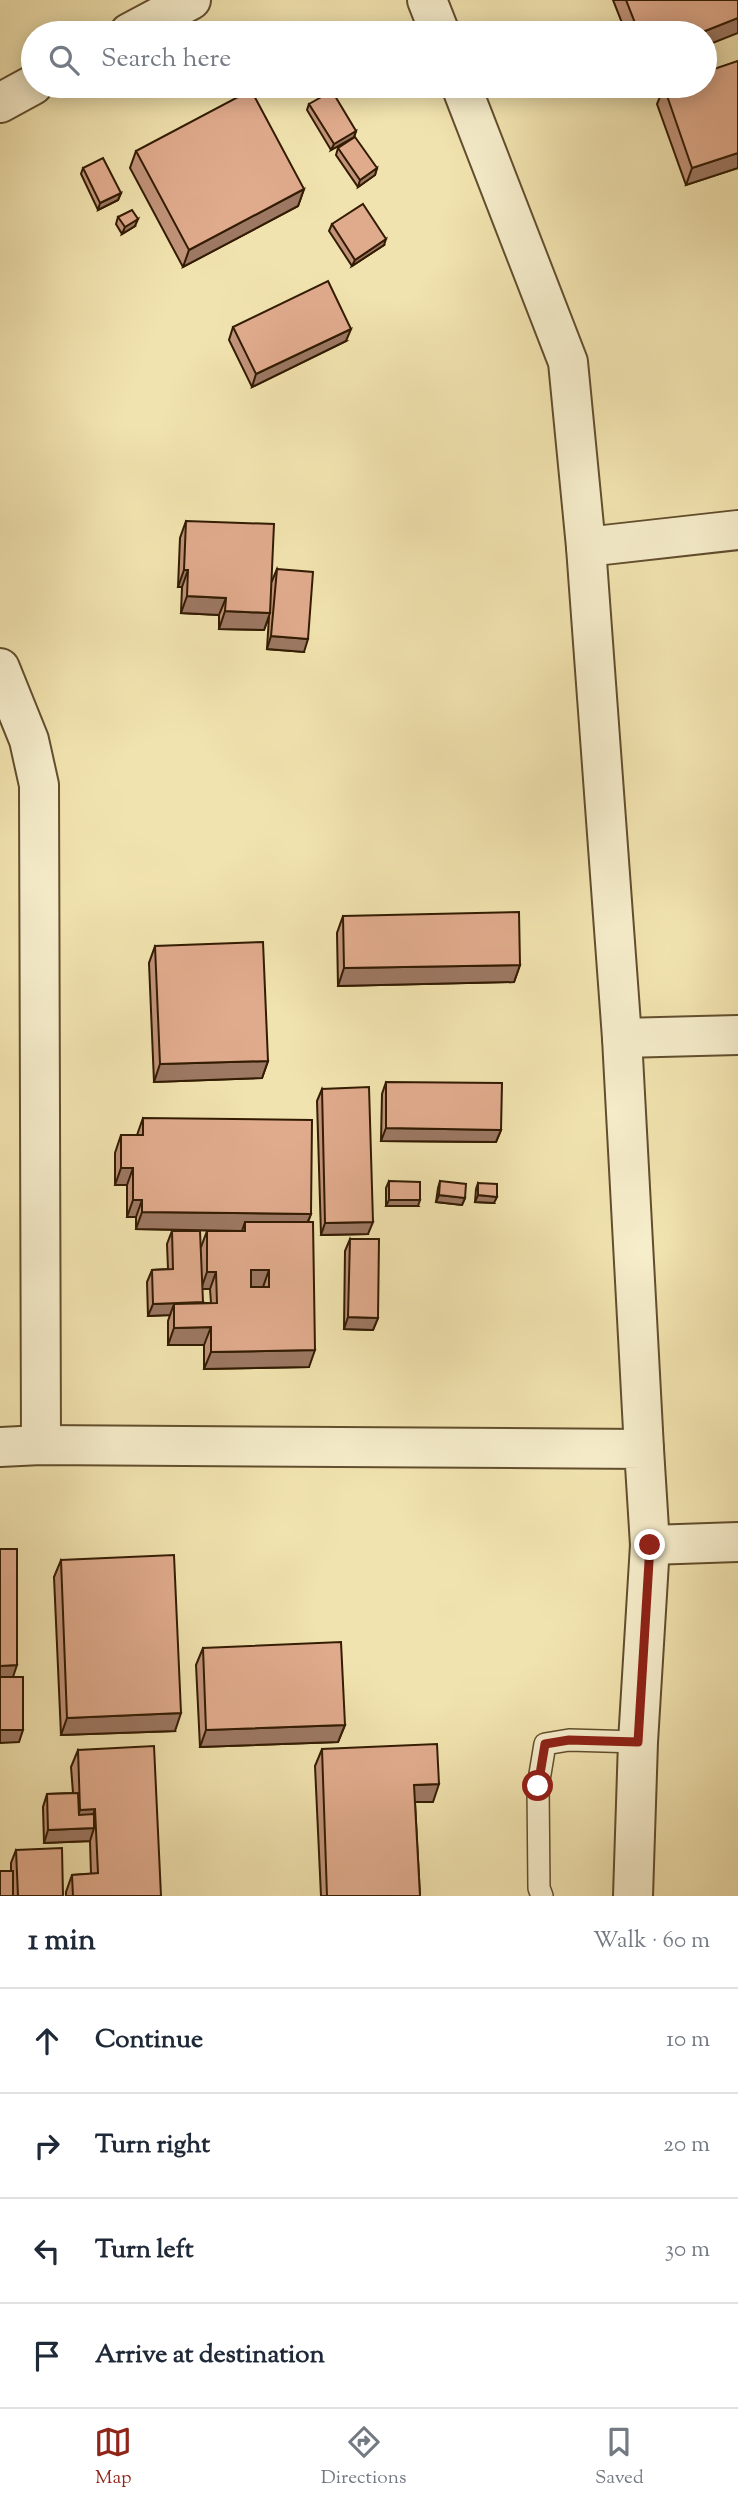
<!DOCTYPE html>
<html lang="en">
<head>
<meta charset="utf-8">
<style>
  body { margin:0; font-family:"Sorts Mill Goudy",serif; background:#f2f2f3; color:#1f2937 }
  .stop { position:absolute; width:21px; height:21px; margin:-16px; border:5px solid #8f2418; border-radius:50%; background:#fff }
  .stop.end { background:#8f2418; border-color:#fff; box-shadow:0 2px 7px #0008 }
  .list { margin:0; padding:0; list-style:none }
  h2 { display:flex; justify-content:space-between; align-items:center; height:91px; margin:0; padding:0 28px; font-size:30px }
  h2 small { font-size:23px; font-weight:400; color:#747a83 }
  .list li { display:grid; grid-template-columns:46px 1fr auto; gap:21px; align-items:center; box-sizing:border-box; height:105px; padding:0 28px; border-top:2px solid #e0e1e3 }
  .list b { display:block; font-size:26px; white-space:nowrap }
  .list em { font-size:23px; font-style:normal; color:#747a83 }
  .icon { flex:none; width:38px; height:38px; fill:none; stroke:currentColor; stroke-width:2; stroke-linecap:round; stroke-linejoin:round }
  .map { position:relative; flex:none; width:738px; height:1896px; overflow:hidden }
  .search { position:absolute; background:#fff; box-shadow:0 4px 18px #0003; left:21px; right:21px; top:21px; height:77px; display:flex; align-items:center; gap:18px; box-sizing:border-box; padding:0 24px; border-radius:38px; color:#747a83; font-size:26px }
  .sheet { height:511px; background:#fff }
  nav { display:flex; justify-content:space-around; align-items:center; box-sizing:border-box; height:98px; border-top:2px solid #e0e1e3; background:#fff; font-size:19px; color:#747a83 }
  nav a { display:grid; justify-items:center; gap:4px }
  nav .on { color:#8f2418 }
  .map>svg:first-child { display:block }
</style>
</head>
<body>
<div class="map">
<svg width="738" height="1896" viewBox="0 0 738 1896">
  <rect width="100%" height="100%" fill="#f1e3af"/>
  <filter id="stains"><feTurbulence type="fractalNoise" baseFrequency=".00286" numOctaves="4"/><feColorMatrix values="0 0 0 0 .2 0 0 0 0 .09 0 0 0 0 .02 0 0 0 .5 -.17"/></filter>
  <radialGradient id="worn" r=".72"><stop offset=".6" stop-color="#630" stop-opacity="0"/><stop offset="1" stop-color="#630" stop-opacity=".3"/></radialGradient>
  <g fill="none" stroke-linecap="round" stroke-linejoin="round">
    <defs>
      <polyline id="service" points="542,1896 539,1888 538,1786 545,1744 569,1740 638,1742"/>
      <g id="minor">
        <polyline points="427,0 440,33"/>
        <polyline points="129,33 191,0"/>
        <polyline points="461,86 568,362 586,547 622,1038 644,1449"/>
        <polyline points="0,103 33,85"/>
        <polyline points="586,547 738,530"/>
        <polyline points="0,668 29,740 39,785 41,1445"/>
        <polyline points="622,1038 738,1035"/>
        <polyline points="0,1447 41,1445 644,1449 650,1545 638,1742 633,1896"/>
        <polyline points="650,1545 738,1542"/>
      </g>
    </defs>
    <!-- service casing -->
    <use href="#service" stroke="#624e2e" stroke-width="24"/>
    <!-- minor casing -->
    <use href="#minor" stroke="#624e2e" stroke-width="42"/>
    <!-- service -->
    <use href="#service" stroke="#f6edcb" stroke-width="21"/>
    <!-- minor -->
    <use href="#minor" stroke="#f6edcb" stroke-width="38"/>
  </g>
  <!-- wall -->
  <g fill="#c19379" stroke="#331c03" stroke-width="2" fill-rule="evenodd">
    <polygon points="613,0 738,0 705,33 626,33"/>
    <polygon points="738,61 738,168 686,185 657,104 664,87"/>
    <polygon points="309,104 356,131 354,137 331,150 307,110"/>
    <polygon points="338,148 377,168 375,175 358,187 336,155"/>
    <polygon points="136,151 304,189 298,206 183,267 130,168"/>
    <polygon points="83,168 121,193 118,200 98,210 81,174"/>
    <polygon points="118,217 135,226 122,234 116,224"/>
    <polygon points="332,224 384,245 352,266 329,231"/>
    <polygon points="233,327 346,341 252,387 229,340"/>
    <polygon points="186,521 272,581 277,569 304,652 267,649 269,616 264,630 219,629 219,615 181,613 182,587 178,587 180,538"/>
    <polygon points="343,916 520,965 514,982 338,986 337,933"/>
    <polygon points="155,946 268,1061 262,1078 154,1082 149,963"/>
    <polygon points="386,1082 501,1130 496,1142 381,1141 382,1094"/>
    <polygon points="322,1089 368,1234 321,1235 317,1101"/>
    <path d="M143 1118 311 1214 308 1222 309 1367 204 1369V1345H168V1321L170 1315 148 1316 147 1282 152 1270 168 1269 167 1244 172 1231 201 1247 207 1231H242L136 1229V1217H127V1185H115V1153L121 1135H137ZM202 1289H210L211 1303H202Z"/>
    <polygon points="389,1181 418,1206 386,1206 386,1188"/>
    <polygon points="440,1181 465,1198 462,1205 436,1202 438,1188"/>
    <polygon points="478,1183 494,1203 475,1202 476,1189"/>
    <polygon points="350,1239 378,1318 373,1330 344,1329 345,1251"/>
    <polygon points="61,1560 175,1731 61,1735 54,1577"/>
    <polygon points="203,1648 345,1725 338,1742 200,1747 196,1665"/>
    <polygon points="322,1749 433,1802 415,1802 420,1896 321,1896 315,1766"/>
    <polygon points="78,1750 161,1896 66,1896 66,1892 72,1875 91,1874 90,1841 44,1843 43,1807 47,1794 73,1793 71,1767"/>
    <polygon points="16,1850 63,1896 0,1896 11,1871 11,1863"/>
  </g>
  <!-- shaded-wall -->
  <g fill="#9d7863" stroke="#331c03" stroke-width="2">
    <polygon points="738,18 738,33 705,46 705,33 700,33"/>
    <polygon points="356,131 354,137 331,150 334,144"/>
    <polygon points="738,153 738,168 686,185 692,168"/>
    <polygon points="377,168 375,175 358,187 360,180"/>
    <polygon points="304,189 298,206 183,267 189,250"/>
    <polygon points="121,193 118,200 98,210 100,203"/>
    <polygon points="138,219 135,226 122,234 125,227"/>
    <polygon points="386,239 384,245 352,266 355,260"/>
    <polygon points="351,329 346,341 252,387 256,374"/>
    <polygon points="184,570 188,570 182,587 178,587"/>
    <polygon points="187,596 226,598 219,615 181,613"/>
    <polygon points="225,611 270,613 264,630 219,629"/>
    <polygon points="271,636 308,639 304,652 267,649"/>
    <polygon points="520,965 514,982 338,986 344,968"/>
    <polygon points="268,1061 262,1078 154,1082 160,1064"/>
    <polygon points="386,1128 501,1130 496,1142 381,1141"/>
    <polygon points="121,1168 133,1168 127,1185 115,1185"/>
    <polygon points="439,1195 465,1198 462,1205 436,1202"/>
    <polygon points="478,1195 497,1197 494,1203 475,1202"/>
    <polygon points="133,1200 142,1200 136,1217 127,1217"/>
    <polygon points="389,1200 420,1200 418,1206 386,1206"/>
    <polygon points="142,1212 311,1214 304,1231 245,1222 242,1231 136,1229"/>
    <polygon points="373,1222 368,1234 321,1235 325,1223"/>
    <polygon points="251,1270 269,1270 263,1287 244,1287"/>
    <polygon points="207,1272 216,1272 210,1289 201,1289"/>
    <polygon points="203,1302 198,1314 174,1304 170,1315 148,1316 153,1304"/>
    <polygon points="348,1317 378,1318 373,1330 344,1329"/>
    <polygon points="211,1327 204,1345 168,1345 174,1328"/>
    <polygon points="315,1350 309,1367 204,1369 211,1352"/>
    <polygon points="17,1665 11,1683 0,1683 0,1666"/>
    <polygon points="181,1713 175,1731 61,1735 67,1718"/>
    <polygon points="345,1725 338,1742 200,1747 206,1730"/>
    <polygon points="0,1730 23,1730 19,1742 0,1743"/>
    <polygon points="439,1784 433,1802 408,1802 414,1785"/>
    <polygon points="95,1809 89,1827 74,1827 80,1810"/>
    <polygon points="94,1828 90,1841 44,1843 48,1830"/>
  </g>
  <!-- building -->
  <g fill="#e0ab8d" stroke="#331c03" stroke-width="2" fill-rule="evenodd">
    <polygon points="626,0 738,0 738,18 700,33 639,33"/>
    <polygon points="738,61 738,153 692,168 664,87 667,86 705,86 705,72"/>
    <polygon points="251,90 304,189 189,250 136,151"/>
    <polygon points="332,91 356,131 334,144 309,104"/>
    <polygon points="355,137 377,168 360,180 338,148"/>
    <polygon points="103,158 121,193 100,203 83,168"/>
    <polygon points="363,204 386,239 355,260 332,224"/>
    <polygon points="132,210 138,219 125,227 118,217"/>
    <polygon points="328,281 351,329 256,374 233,327"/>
    <polygon points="186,521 274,524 270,613 225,611 226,598 187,596 188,570 184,570"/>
    <polygon points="277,569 313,572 308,639 271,636"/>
    <polygon points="519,912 520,965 344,968 343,916"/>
    <polygon points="263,942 268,1061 160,1064 155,946"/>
    <polygon points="386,1082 502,1083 501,1130 386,1128"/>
    <polygon points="369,1087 373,1222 325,1223 322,1089"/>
    <polygon points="143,1118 312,1120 311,1214 142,1212 142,1200 133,1200 133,1168 121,1168 121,1135 143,1135"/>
    <polygon points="389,1181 420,1182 420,1200 389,1200"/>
    <polygon points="440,1181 466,1184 465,1198 439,1195"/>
    <polygon points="478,1183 497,1184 497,1197 478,1195"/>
    <path d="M245 1222H313L315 1350 211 1352V1327L174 1328V1304L217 1303 216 1272H207V1231H245ZM251 1270H269V1287H251Z"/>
    <polygon points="172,1231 200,1231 203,1302 153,1304 152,1270 173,1269"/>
    <polygon points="350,1239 379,1239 378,1318 348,1317"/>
    <polygon points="0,1549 17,1549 17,1665 0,1666"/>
    <polygon points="174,1555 181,1713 67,1718 61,1560"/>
    <polygon points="341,1642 345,1725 206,1730 203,1648"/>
    <rect x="0" y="1677" width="23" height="53"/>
    <polygon points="437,1744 439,1784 414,1785 420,1896 327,1896 322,1749"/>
    <polygon points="154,1746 161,1896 73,1896 72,1875 98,1873 95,1809 80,1810 78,1750"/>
    <polygon points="78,1793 79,1815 94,1814 94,1828 48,1830 47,1794"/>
    <polygon points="62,1848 63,1896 18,1896 16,1850"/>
    <rect x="0" y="1871" width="13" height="25"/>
  </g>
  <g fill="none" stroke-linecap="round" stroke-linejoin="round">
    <!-- route -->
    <polyline stroke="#8f2418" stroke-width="9" points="538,1786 545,1744 569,1740 638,1742 650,1545"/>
  </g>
  <rect width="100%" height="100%" filter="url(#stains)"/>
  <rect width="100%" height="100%" fill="url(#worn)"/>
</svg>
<div class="stop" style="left:538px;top:1786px"></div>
<div class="stop end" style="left:650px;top:1545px"></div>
<div class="search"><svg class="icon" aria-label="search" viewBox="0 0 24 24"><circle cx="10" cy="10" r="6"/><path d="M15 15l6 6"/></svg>Search here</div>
</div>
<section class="sheet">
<h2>1 min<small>Walk · 60 m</small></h2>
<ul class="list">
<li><svg class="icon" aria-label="ahead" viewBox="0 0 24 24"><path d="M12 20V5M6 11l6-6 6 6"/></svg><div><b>Continue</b></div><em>10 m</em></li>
<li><svg class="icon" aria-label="right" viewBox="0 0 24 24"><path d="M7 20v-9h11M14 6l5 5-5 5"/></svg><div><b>Turn right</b></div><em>20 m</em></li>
<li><svg class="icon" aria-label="left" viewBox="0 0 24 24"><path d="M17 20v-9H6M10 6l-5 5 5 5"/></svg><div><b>Turn left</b></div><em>30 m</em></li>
<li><svg class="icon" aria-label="arrive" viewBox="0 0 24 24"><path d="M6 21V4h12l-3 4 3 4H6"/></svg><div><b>Arrive at destination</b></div></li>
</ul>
</section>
<nav>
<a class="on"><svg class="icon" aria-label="map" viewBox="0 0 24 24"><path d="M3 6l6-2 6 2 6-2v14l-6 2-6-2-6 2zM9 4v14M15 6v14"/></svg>Map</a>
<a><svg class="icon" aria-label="directions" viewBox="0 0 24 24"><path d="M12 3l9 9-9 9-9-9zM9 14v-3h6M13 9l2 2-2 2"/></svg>Directions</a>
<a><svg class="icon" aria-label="saved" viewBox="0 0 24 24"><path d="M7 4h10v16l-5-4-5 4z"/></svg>Saved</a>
</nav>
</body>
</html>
